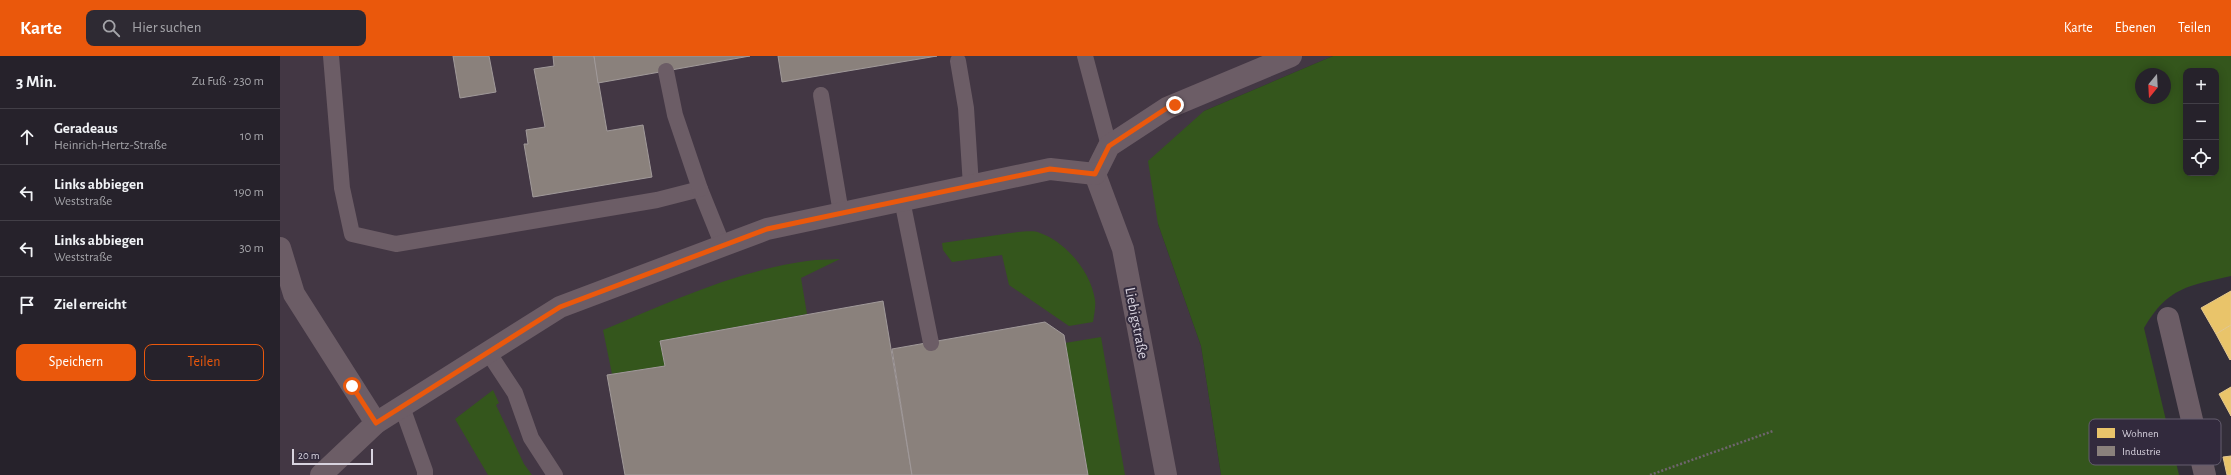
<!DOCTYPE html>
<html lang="de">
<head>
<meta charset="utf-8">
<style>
  body { margin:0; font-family:"Alegreya Sans",sans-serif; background:#2e2a33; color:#f1f3f6 }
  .controls { position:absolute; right:12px; top:12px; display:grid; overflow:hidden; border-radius:8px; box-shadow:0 2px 10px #0003 }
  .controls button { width:36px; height:36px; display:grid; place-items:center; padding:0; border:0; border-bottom:1px solid #423f47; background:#26222b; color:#f1f3f6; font:20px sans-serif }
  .compass { position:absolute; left:1855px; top:12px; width:36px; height:36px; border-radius:50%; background:#26222b; box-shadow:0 2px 10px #0003; rotate:198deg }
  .scale { position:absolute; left:12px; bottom:10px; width:81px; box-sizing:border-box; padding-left:4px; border:2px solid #d8d3df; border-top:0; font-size:11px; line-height:14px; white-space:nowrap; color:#d8d3df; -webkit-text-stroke:3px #322a3d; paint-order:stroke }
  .stop { position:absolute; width:12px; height:12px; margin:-9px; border:3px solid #ea580c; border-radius:50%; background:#fff }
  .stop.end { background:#ea580c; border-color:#fff; box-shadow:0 1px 4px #0008 }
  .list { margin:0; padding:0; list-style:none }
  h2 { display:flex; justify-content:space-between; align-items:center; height:52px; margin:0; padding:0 16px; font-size:17px }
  h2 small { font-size:13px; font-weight:400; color:#a4a4a9 }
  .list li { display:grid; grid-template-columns:26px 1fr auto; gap:12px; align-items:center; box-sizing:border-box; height:56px; padding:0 16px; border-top:1px solid #423f47 }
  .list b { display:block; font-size:15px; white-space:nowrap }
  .list p { margin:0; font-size:13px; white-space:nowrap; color:#a4a4a9 }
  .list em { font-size:13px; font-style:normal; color:#a4a4a9 }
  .actions { display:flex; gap:8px; padding:12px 16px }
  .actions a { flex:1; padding:9px 0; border:1px solid #ea580c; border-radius:8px; text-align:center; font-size:14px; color:#ea580c }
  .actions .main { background:#ea580c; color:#fff }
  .icon { flex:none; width:22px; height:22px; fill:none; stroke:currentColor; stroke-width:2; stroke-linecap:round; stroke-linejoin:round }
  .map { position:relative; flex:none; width:1951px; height:419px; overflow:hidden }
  header { display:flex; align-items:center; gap:24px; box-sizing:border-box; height:56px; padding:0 20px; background:#ea580c; color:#fff }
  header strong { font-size:19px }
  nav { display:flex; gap:22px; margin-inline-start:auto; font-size:14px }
  .search { width:280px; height:36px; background:#2e2a33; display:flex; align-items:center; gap:10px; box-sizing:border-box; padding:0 14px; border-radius:8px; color:#a4a4a9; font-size:15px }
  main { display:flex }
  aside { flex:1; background:#26222b }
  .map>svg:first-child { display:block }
</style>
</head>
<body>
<header>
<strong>Karte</strong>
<div class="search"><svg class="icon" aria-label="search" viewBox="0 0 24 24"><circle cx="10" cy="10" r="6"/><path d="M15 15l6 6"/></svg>Hier suchen</div>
<nav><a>Karte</a><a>Ebenen</a><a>Teilen</a></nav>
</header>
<main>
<aside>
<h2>3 Min.<small>Zu Fuß · 230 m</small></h2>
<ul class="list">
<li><svg class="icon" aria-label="ahead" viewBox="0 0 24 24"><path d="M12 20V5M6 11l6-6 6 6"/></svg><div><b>Geradeaus</b><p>Heinrich-Hertz-Straße</p></div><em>10 m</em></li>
<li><svg class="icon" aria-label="left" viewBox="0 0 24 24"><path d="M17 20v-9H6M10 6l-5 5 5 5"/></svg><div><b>Links abbiegen</b><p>Weststraße</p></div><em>190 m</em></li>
<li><svg class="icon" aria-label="left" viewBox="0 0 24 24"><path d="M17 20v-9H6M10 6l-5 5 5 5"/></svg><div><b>Links abbiegen</b><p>Weststraße</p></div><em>30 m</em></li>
<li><svg class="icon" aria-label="arrive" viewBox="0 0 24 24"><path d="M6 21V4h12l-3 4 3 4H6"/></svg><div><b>Ziel erreicht</b></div></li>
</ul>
<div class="actions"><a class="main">Speichern</a><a>Teilen</a></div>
</aside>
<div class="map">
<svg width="1951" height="419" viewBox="0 0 1951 419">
  <rect width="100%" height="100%" fill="#332e39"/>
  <!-- industrial -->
  <polygon fill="#433744" points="0,0 1053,0 924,55 878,168 921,290 941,419 0,419"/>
  <!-- green -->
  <g fill="#34561c" fill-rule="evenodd">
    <path d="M1053 0H1951V220C1908 230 1888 231 1864 272L1899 419H941L921 290 878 168 868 105 924 55ZM1906 15H1936V117H1906ZM1861 18H1885V42H1861Z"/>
    <path d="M738 176C744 176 753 174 760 177 786 186 811 216 815 244 816 251 814 259 813 266L789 270 729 229 722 199 672 206 663 194 662 187Z"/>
    <path d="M560 203 521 222 527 258 380 285 385 310 332 318 323 274C387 247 458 214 527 205 538 203 549 204 560 203Z"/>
    <polygon points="821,281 845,419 808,419 785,287"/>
    <polygon points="213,334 219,347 216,349 244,408 252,419 208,419 175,363"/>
  </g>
  <!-- homes -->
  <g fill="#e9c46a" stroke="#e4c88d">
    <polygon points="1951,235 1951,269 1936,278 1921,252"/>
    <polygon points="1951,269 1951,303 1950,304 1936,278"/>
    <polygon points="1951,331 1951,360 1939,338"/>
    <polygon points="1951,400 1951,419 1947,419 1943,401"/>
  </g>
  <!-- industry -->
  <g fill="#8a817c" stroke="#a19a9a">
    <polygon points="173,0 209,0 216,36 180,42"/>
    <polygon points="273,0 314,0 327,75 363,69 372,121 253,141 244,88 248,88 246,74 265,71 254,13 274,10"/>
    <polygon points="314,0 470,0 318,27"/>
    <polygon points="498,0 657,0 502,26"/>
    <polygon points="603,245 632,419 345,419 327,319 385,310 380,285"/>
    <polygon points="765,266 784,279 808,419 632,419 612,293"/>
  </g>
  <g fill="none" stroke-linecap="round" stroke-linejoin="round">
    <!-- path -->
    <polyline stroke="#6f656e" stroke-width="2.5" stroke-dasharray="2 2" stroke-linecap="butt" points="1370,419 1493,375"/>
    <!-- service -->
    <g stroke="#6c5d66" stroke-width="16">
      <polyline points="51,0 62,132 72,178 116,188 377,144 420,133 443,190"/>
      <polyline points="805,0 829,90"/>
      <polyline points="678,5 686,52 691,130"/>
      <polyline points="386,15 395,59 420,133"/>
      <polyline points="541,39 561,157"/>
      <polyline points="622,144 651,287"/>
      <polyline points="208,296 235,337 251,382 275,419"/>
      <polyline points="122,351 145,415 145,419"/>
    </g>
    <!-- minor -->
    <g stroke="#6c5d66" stroke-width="22">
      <polyline points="815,118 843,193 886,419"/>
      <polyline points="815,118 829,90 887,52 1011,0"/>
      <polyline points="0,192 14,238 96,367"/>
      <polyline points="1888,262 1925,419"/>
      <polyline points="41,419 96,367 280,251 487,173 770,113 815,118"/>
    </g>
  </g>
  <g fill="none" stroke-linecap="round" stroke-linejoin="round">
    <!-- route -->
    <polyline stroke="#ea580c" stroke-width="5" points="72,330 96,367 280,251 487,173 770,113 815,118 829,90 887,52 895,49"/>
  </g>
  <g text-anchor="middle" stroke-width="4" stroke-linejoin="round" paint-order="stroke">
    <!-- street labels -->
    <g font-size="15" fill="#d8d3df" stroke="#322a3d">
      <text transform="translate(857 267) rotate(79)" y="5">Liebigstraße</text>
    </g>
  </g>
  <!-- legend -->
  <rect x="1809" y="363" width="132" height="46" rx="6" fill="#322a3d" stroke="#645d6e" stroke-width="1"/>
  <rect x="1817" y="372" width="18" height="10" fill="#e9c46a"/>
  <rect x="1817" y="390" width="18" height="10" fill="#8a817c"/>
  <g font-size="11" fill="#d8d3df">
    <text x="1842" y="381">Wohnen</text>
    <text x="1842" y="399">Industrie</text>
  </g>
</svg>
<div class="controls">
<button>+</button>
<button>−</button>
<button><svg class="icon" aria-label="locate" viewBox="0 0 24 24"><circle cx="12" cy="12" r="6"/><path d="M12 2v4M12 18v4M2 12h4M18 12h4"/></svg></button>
</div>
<svg class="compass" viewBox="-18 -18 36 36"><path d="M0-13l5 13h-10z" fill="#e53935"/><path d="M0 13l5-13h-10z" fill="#a4a4a9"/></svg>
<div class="scale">20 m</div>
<div class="stop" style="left:72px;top:330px"></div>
<div class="stop end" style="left:895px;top:49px"></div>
</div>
</main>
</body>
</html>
